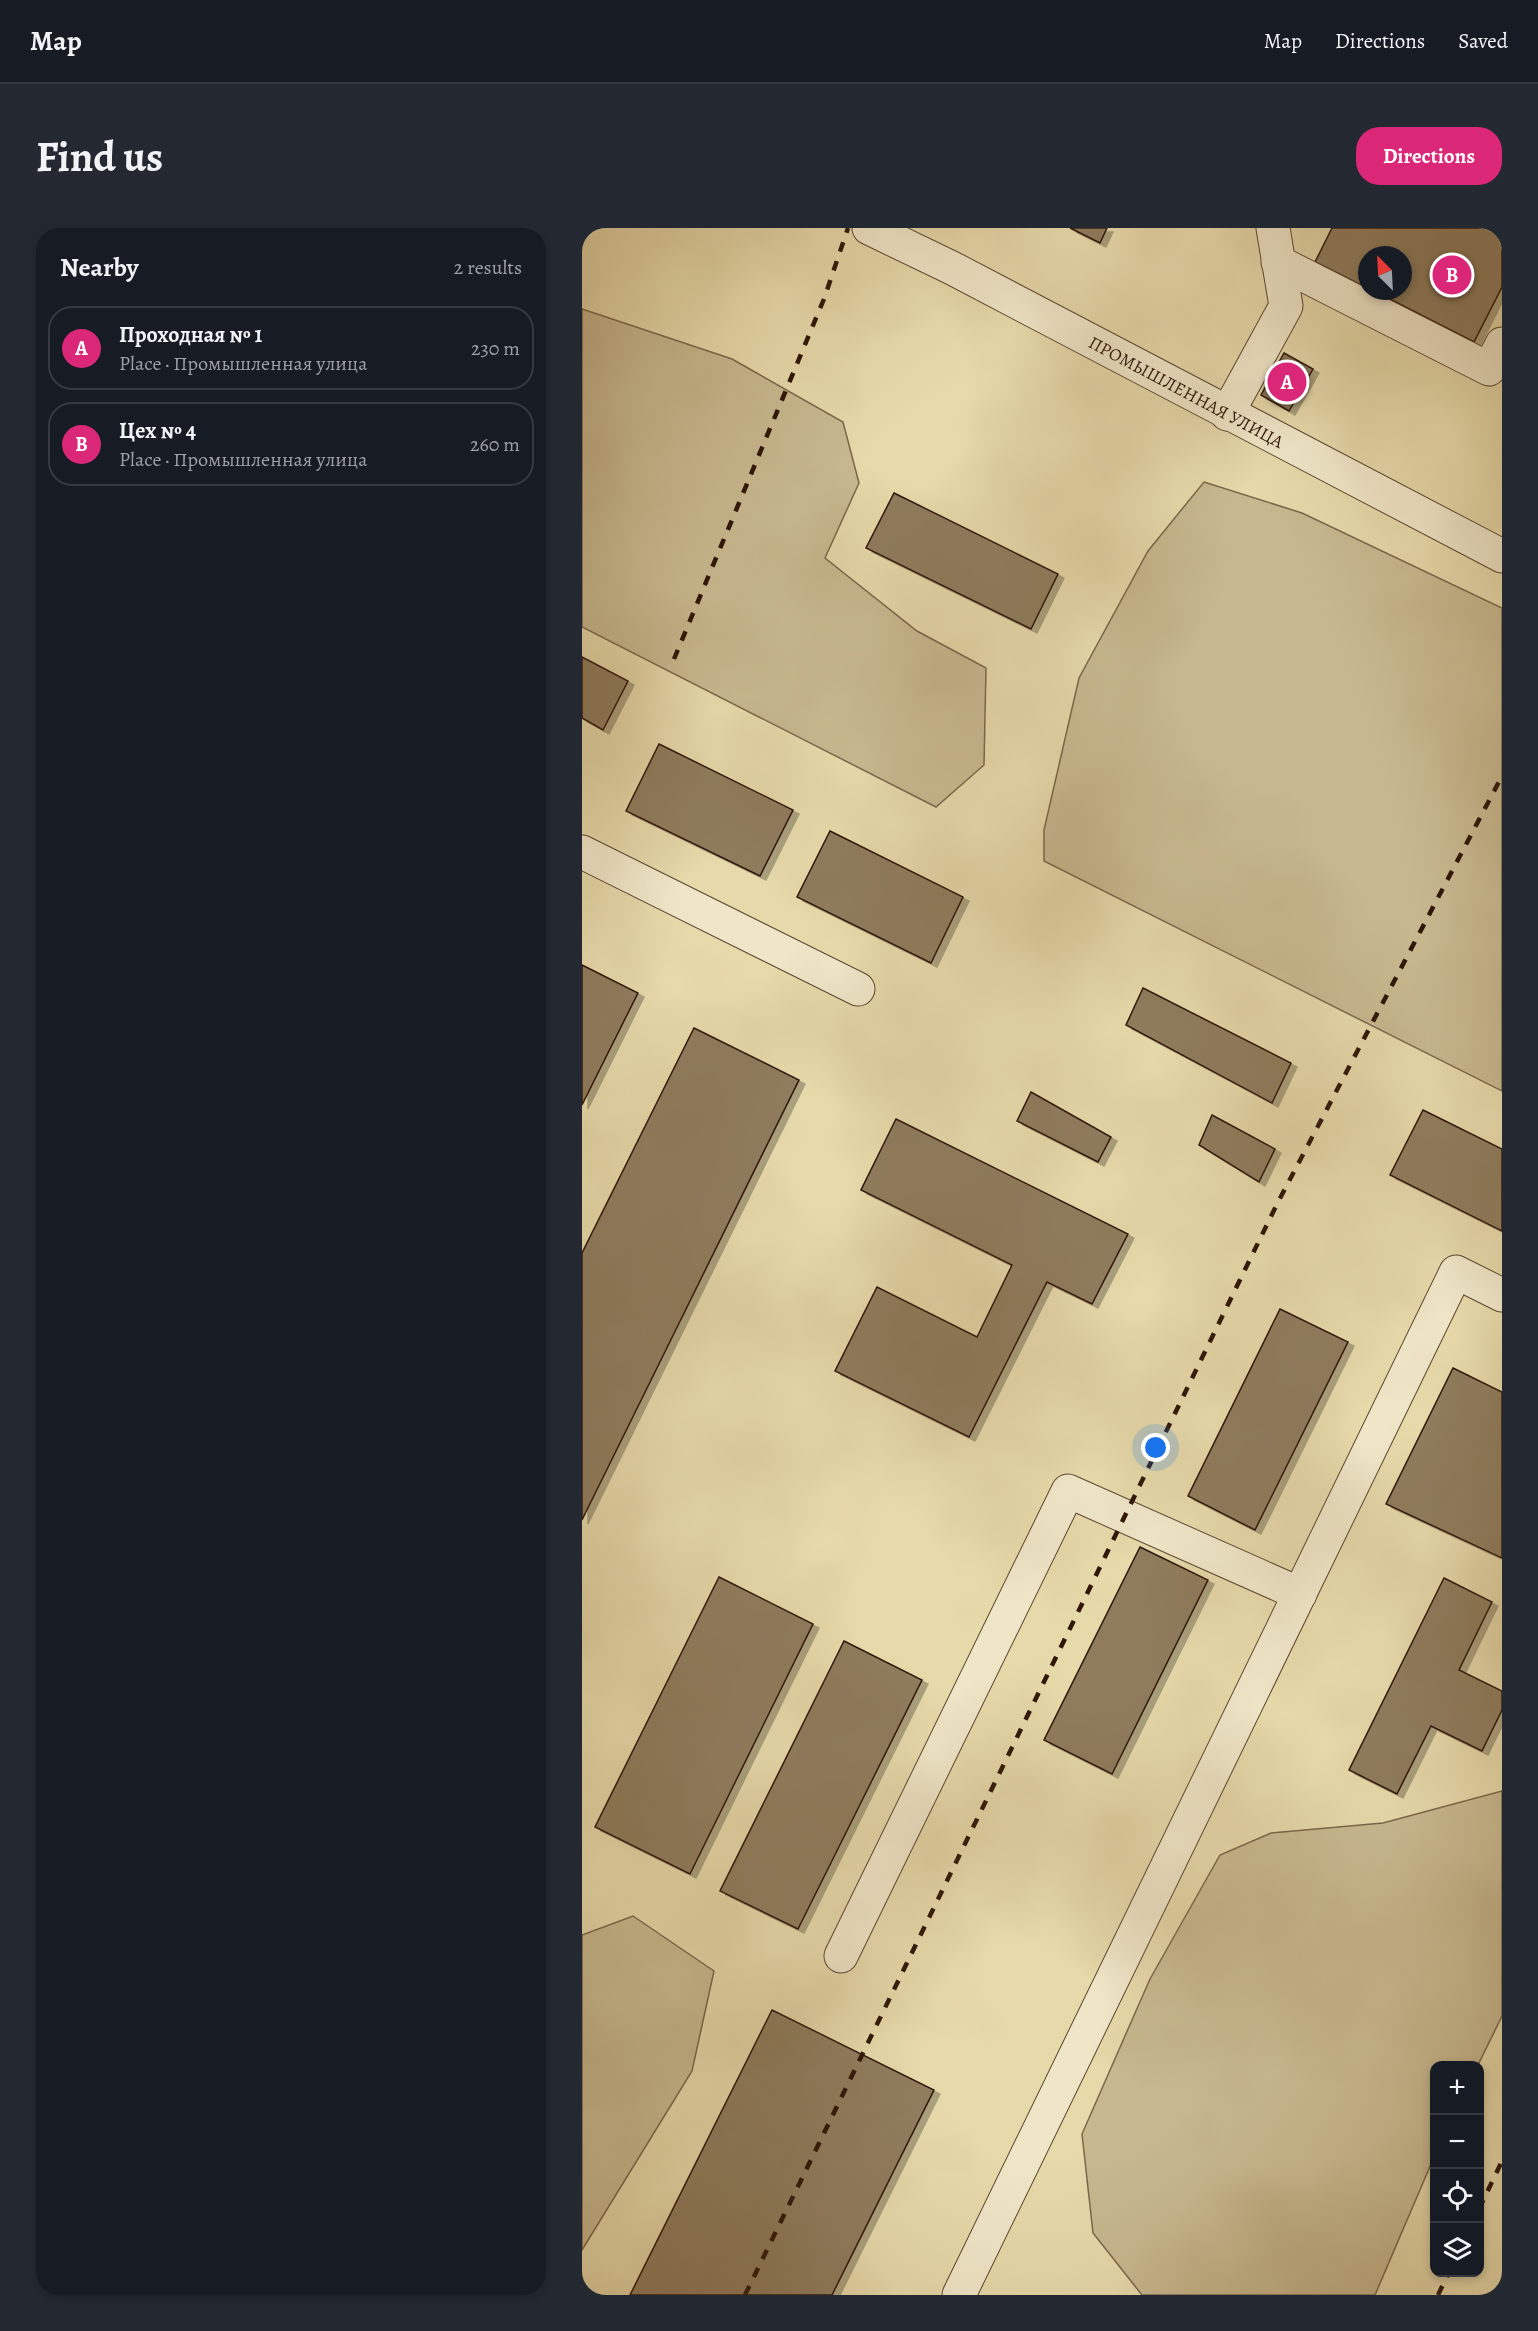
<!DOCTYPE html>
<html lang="en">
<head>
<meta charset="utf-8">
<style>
  body { margin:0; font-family:Alegreya,serif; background:#242831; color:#f1f3f6 }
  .controls { position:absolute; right:18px; bottom:18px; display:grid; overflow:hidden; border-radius:12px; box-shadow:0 3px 9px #0003 }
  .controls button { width:54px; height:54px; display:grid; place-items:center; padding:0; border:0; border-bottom:2px solid #363941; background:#171b24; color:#f1f3f6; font:30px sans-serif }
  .compass { position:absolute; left:776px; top:18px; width:54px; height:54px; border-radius:50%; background:#171b24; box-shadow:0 3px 9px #0003; rotate:336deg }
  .you { position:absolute; left:574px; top:1220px; width:21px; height:21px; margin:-15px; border:4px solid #fff; border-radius:50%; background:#1a73e8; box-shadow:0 0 0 9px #1a73e833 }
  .badge { display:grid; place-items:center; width:39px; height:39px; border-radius:50%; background:#db2777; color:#fff; font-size:20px; font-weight:700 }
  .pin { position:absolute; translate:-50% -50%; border:3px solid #fff; box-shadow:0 2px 6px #0006 }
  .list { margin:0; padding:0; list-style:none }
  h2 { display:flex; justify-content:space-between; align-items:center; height:78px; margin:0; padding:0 24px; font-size:26px }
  h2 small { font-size:20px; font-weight:400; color:#9ea1a6 }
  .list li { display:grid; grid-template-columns:39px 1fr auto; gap:18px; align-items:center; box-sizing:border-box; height:84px; margin:0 12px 12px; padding:0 12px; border:2px solid #363941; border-radius:24px }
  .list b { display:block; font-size:22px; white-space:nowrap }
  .list p { margin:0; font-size:20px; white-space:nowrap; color:#9ea1a6 }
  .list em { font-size:20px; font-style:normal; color:#9ea1a6 }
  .icon { flex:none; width:33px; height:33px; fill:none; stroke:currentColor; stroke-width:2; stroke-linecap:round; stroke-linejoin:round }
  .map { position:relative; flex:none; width:920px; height:2067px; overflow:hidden; border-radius:24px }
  header { display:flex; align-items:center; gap:36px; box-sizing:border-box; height:84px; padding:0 30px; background:#171b24; border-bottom:2px solid #363941 }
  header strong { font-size:28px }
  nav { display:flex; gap:33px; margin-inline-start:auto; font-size:21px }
  .intro { display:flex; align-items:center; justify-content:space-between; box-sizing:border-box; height:144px; padding:0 36px }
  h1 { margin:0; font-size:42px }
  .button { padding:15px 27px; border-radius:24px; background:#db2777; color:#fff; font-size:21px; font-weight:700 }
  main { display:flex; gap:36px; padding:0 36px }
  aside { flex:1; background:#171b24; border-radius:24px; box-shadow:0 3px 9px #0003 }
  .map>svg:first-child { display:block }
</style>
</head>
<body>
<header>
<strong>Map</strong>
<nav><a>Map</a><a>Directions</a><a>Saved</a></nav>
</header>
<div class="intro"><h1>Find us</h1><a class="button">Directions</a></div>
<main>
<aside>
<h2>Nearby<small>2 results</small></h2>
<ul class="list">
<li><span class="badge">A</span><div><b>Проходная № 1</b><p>Place · Промышленная улица</p></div><em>230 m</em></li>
<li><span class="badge">B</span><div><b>Цех № 4</b><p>Place · Промышленная улица</p></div><em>260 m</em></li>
</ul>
</aside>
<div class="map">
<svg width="920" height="2067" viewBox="0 0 920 2067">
  <defs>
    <filter id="shadow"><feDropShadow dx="6" dy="4" stdDeviation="0" flood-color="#0004"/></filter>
  </defs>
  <rect width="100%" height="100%" fill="#e6d9aa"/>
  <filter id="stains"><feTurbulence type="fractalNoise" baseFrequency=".00333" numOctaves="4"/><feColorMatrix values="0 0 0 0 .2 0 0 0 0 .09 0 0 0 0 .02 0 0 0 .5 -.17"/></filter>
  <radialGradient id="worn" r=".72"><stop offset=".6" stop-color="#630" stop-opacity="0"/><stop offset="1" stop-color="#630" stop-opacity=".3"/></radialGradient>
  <!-- green -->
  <g fill="#c7b88f" stroke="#7b674c" stroke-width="1.5">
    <polygon points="0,81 150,131 261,194 277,255 243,330 335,403 404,440 402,537 354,579 0,399"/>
    <polygon points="622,254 720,285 920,380 920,863 462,633 462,602 497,450 566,323"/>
    <polygon points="920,1563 920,1788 896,1837 852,1838 852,1929 793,2067 560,2067 511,2005 500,1906 568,1751 638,1627 689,1605 801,1595"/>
    <polygon points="51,1688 132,1743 110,1843 0,2022 0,1707"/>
  </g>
  <!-- building -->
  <g fill="#8e7b5d" stroke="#2f1609" stroke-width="1.5" filter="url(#shadow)">
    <polygon points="488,0 525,0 518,15"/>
    <polygon points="750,0 920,0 920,59 892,114 792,63 821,63 821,27 785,27 785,60 733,34"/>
    <polygon points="702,125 731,141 707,183 679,167"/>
    <polygon points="312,265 476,346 449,401 284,320"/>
    <polygon points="0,429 46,453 21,502 0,490"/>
    <polygon points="77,516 211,582 178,648 44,583"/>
    <polygon points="248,603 381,669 349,735 215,669"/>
    <polygon points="0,737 56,765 0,877"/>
    <polygon points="561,760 709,835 690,875 544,797"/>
    <polygon points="112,800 217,852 0,1292 0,1025"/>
    <polygon points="449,864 529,909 516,934 435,893"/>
    <polygon points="841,882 920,921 920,1003 808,947"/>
    <polygon points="630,887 693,921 677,954 617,917"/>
    <polygon points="314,891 546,1006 510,1076 465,1054 387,1209 253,1143 295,1059 395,1109 430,1037 279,962"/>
    <polygon points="698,1081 766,1114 673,1302 606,1268"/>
    <polygon points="871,1140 920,1164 920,1330 804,1276"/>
    <polygon points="558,1319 626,1352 530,1546 462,1512"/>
    <polygon points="137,1349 231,1396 108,1646 13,1599"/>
    <polygon points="862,1350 910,1374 877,1442 920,1463 920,1482 900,1523 849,1498 815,1566 767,1542"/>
    <polygon points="262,1413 340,1452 216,1701 138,1663"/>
    <polygon points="190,1782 352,1862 250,2067 48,2067"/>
  </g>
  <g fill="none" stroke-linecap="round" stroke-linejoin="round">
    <defs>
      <g id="minor">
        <polyline points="287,0 370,40 920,328"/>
        <polyline points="696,34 907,141 920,116"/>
        <polyline points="645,186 704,78 691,0"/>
        <polyline points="0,624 276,761"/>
        <polyline points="259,1728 486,1263 718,1366"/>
        <polyline points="377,2067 874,1044 920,1067"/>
      </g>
    </defs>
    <!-- minor casing -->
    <use href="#minor" stroke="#5d4731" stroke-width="35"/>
    <!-- minor -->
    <use href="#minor" stroke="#efe6c8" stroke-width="33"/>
    <!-- rail -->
    <g stroke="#2f1609" stroke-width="4.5" stroke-dasharray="10 10" stroke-linecap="butt">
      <polyline points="92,431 242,71 266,0"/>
      <polyline points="897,1981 920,1933"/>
      <polyline points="163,2067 695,976 920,548"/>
      <polyline points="856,2067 867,2044"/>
    </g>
  </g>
  <g text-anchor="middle" stroke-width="4.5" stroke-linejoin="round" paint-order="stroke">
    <!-- street labels -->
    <g font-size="18" fill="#2f1609" stroke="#efe6c8">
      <text transform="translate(604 164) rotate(28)" y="6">ПРОМЫШЛЕННАЯ УЛИЦА</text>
    </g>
  </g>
  <rect width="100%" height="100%" filter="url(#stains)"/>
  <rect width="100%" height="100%" fill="url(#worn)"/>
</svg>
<div class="controls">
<button>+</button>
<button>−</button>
<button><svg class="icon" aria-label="locate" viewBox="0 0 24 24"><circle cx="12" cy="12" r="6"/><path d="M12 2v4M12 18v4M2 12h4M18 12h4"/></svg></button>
<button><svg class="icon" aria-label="layers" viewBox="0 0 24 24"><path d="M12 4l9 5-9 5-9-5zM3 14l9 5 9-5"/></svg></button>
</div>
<svg class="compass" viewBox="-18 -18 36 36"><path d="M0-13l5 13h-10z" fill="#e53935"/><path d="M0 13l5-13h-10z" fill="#9ea1a6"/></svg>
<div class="you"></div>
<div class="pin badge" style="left:705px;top:154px">A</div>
<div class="pin badge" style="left:870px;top:47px">B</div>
</div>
</main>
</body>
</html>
